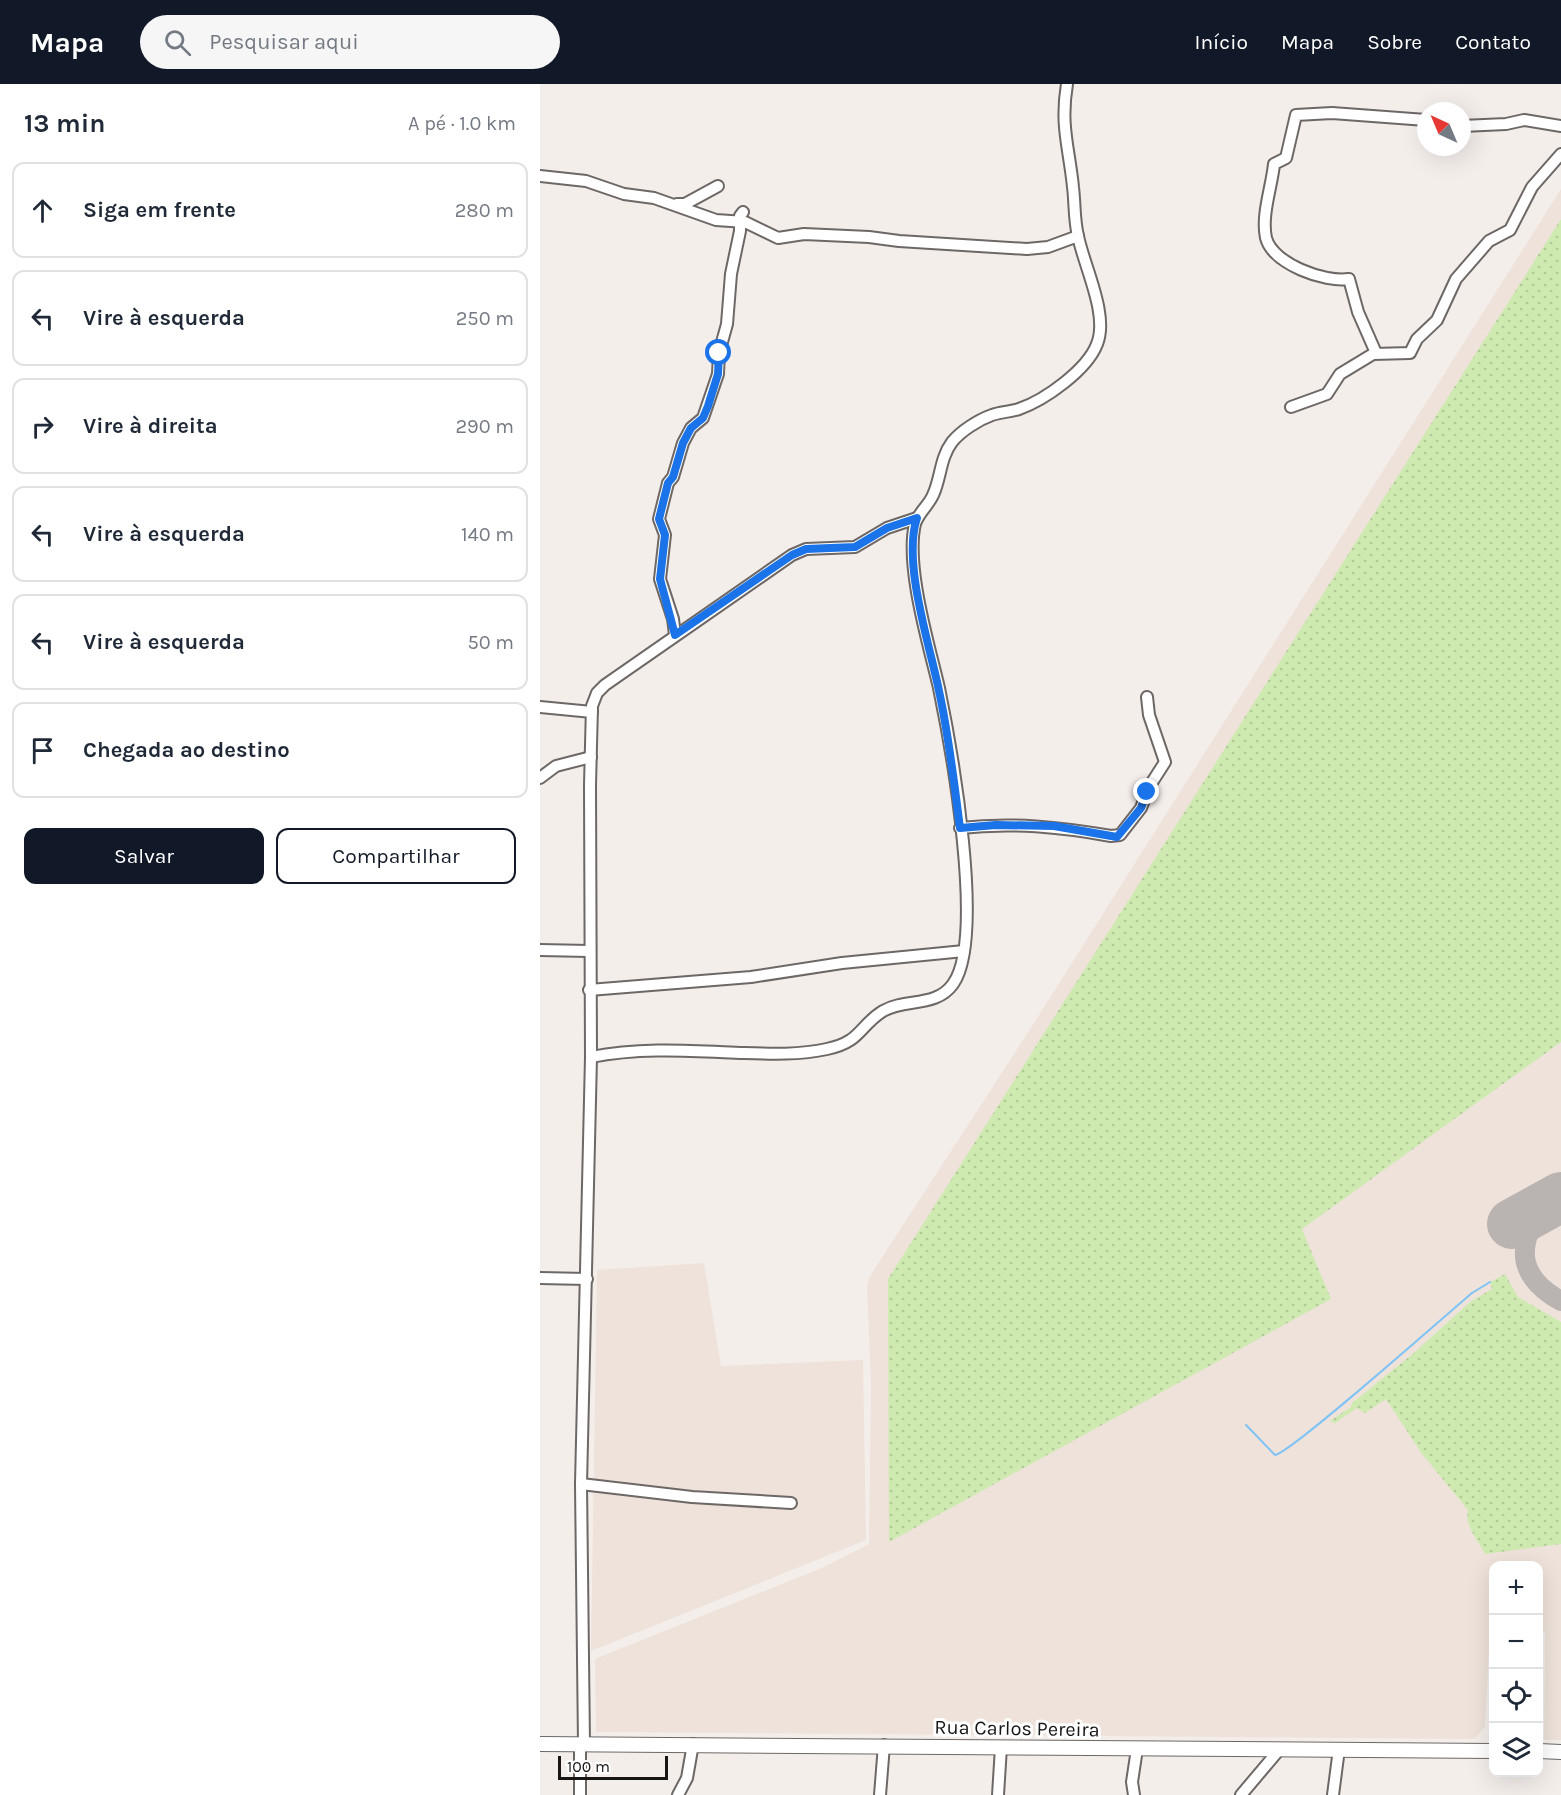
<!DOCTYPE html>
<html lang="pt">
<head>
<meta charset="utf-8">
<style>
  body { margin:0; font-family:Karla,sans-serif; background:#f6f6f7; color:#1f2937 }
  .controls { position:absolute; right:18px; bottom:18px; display:grid; overflow:hidden; border-radius:12px; box-shadow:0 6px 24px #0002 }
  .controls button { width:54px; height:54px; display:grid; place-items:center; padding:0; border:0; border-bottom:2px solid #e0e1e3; background:#fff; color:#1f2937; font:30px sans-serif }
  .compass { position:absolute; left:877px; top:18px; width:54px; height:54px; border-radius:50%; background:#fff; box-shadow:0 6px 24px #0002; rotate:316deg }
  .scale { position:absolute; left:18px; bottom:15px; width:110px; box-sizing:border-box; padding-left:6px; border:3px solid #181615; border-top:0; font-size:16px; line-height:21px; white-space:nowrap; color:#181615; -webkit-text-stroke:4px #fff; paint-order:stroke }
  .stop { position:absolute; width:18px; height:18px; margin:-14px; border:4px solid #1a73e8; border-radius:50%; background:#fff }
  .stop.end { background:#1a73e8; border-color:#fff; box-shadow:0 2px 6px #0008 }
  .list { margin:0; padding:0; list-style:none }
  h2 { display:flex; justify-content:space-between; align-items:center; height:78px; margin:0; padding:0 24px; font-size:26px }
  h2 small { font-size:20px; font-weight:400; color:#747a83 }
  .list li { display:grid; grid-template-columns:39px 1fr auto; gap:18px; align-items:center; box-sizing:border-box; height:96px; margin:0 12px 12px; padding:0 12px; border:2px solid #e0e1e3; border-radius:12px }
  .list b { display:block; font-size:22px; white-space:nowrap }
  .list em { font-size:20px; font-style:normal; color:#747a83 }
  .actions { display:flex; gap:12px; padding:18px 24px }
  .actions a { flex:1; padding:14px 0; border:2px solid #111827; border-radius:12px; text-align:center; font-size:21px; color:#111827 }
  .actions .main { background:#111827; color:#fff }
  .icon { flex:none; width:33px; height:33px; fill:none; stroke:currentColor; stroke-width:2; stroke-linecap:round; stroke-linejoin:round }
  .map { position:relative; flex:none; width:1021px; height:1711px; overflow:hidden }
  header { display:flex; align-items:center; gap:36px; box-sizing:border-box; height:84px; padding:0 30px; background:#111827; color:#fff }
  header strong { font-size:28px }
  nav { display:flex; gap:33px; margin-inline-start:auto; font-size:21px }
  .search { width:420px; height:54px; background:#f6f6f7; display:flex; align-items:center; gap:15px; box-sizing:border-box; padding:0 21px; border-radius:33px; color:#747a83; font-size:22px }
  main { display:flex }
  aside { flex:1; background:#fff }
  .map>svg:first-child { display:block }
</style>
</head>
<body>
<header>
<strong>Mapa</strong>
<div class="search"><svg class="icon" aria-label="search" viewBox="0 0 24 24"><circle cx="10" cy="10" r="6"/><path d="M15 15l6 6"/></svg>Pesquisar aqui</div>
<nav><a>Início</a><a>Mapa</a><a>Sobre</a><a>Contato</a></nav>
</header>
<main>
<aside>
<h2>13 min<small>A pé · 1.0 km</small></h2>
<ul class="list">
<li><svg class="icon" aria-label="ahead" viewBox="0 0 24 24"><path d="M12 20V5M6 11l6-6 6 6"/></svg><div><b>Siga em frente</b></div><em>280 m</em></li>
<li><svg class="icon" aria-label="left" viewBox="0 0 24 24"><path d="M17 20v-9H6M10 6l-5 5 5 5"/></svg><div><b>Vire à esquerda</b></div><em>250 m</em></li>
<li><svg class="icon" aria-label="right" viewBox="0 0 24 24"><path d="M7 20v-9h11M14 6l5 5-5 5"/></svg><div><b>Vire à direita</b></div><em>290 m</em></li>
<li><svg class="icon" aria-label="left" viewBox="0 0 24 24"><path d="M17 20v-9H6M10 6l-5 5 5 5"/></svg><div><b>Vire à esquerda</b></div><em>140 m</em></li>
<li><svg class="icon" aria-label="left" viewBox="0 0 24 24"><path d="M17 20v-9H6M10 6l-5 5 5 5"/></svg><div><b>Vire à esquerda</b></div><em>50 m</em></li>
<li><svg class="icon" aria-label="arrive" viewBox="0 0 24 24"><path d="M6 21V4h12l-3 4 3 4H6"/></svg><div><b>Chegada ao destino</b></div></li>
</ul>
<div class="actions"><a class="main">Salvar</a><a>Compartilhar</a></div>
</aside>
<div class="map">
<svg width="1021" height="1711" viewBox="0 0 1021 1711">
  <defs>
    <pattern id="grass-dots" width="8" height="8" patternUnits="userSpaceOnUse" patternTransform="scale(1.5)"><rect width="8" height="8" fill="#cfeab1"/><path d="M2 2h.1M6 6h.1" fill="none" stroke="#b1c897" stroke-width="1.8" stroke-linecap="round"/></pattern>
  </defs>
  <rect width="100%" height="100%" fill="#f4eeeb"/>
  <!-- built -->
  <g fill="#eee2da">
    <polygon points="1021,105 1021,1656 1004,1656 1005,1548 999,1547 999,1482 954,1482 953,1546 950,1546 945,1643 934,1655 56,1648 55,1575 284,1483 329,1460 331,1299 327,1203 330,1192 494,939"/>
    <polygon points="164,1179 181,1282 323,1276 326,1456 51,1567 57,1186"/>
  </g>
  <!-- grass -->
  <g fill="url(#grass-dots)">
    <polygon points="1021,135 1021,958 762,1145 791,1215 349,1458 348,1195"/>
    <path d="M965 1190 978 1213 1021 1238V1460L945 1470C938 1456 924 1441 928 1426L882 1370 846 1315 825 1329 817 1324 795 1339 790 1337 811 1323 812 1319 875 1268 930 1218 952 1205 950 1198Z"/>
  </g>
  <g fill="none" stroke-linecap="round" stroke-linejoin="round">
    <!-- stream -->
    <path stroke="#7fc3f6" stroke-width="2" d="M706 1341 735 1371C750 1370 907 1230 932 1209L950 1198"/>
    <!-- taxiway -->
    <path stroke="#b9b4b2" stroke-width="20" d="M1001 1124C976 1164 978 1193 1021 1217"/>
    <!-- runway -->
    <polyline stroke="#b9b4b2" stroke-width="50" points="972,1140 1021,1113"/>
    <defs>
      <g id="minor">
        <polyline points="922,42 966,40 984,36 1021,42"/>
        <polyline points="0,92 46,97 84,110 114,114 176,136 205,138 238,154 264,150 329,153 359,157 487,165 508,163 538,152"/>
        <polyline points="137,120 145,120 178,102"/>
        <path d="M836 269 818 228 809 195C785 199 733 180 726 154 721 131 732 102 734 80L746 74 756 31 792 29 886 36"/>
        <polyline points="751,323 787,310 800,290 833,270 870,269 877,255 897,236 916,195 949,157 970,146 992,103 1021,70"/>
        <polyline points="135,551 133,535 120,495 125,451 119,435 128,399 133,393 143,359 151,344 163,334 178,290 179,269 187,240 191,190 200,147 200,132 203,128"/>
        <polyline points="0,623 52,628"/>
        <polyline points="0,694 16,682 51,673"/>
        <path d="M420 744C472 738 520 743 571 752L580 751 601 724 609 703 625 678 609 631 607 613"/>
        <polyline points="0,866 49,867"/>
        <polyline points="49,906 211,893 302,879 424,867"/>
        <path d="M51 973C102 963 152 967 204 969 231 970 260 971 287 965 321 958 319 942 343 927 365 914 396 924 413 900 446 854 411 662 399 604 389 561 365 482 375 440 378 429 389 421 393 411 401 394 400 374 412 358 421 347 438 336 452 331 460 328 470 328 479 325 505 316 547 286 557 260 569 231 544 182 538 152 534 136 535 119 533 103 529 63 520 42 527 0"/>
        <polyline points="0,1194 47,1195"/>
        <polyline points="41,1400 152,1413 251,1419"/>
        <polyline points="44,1660 41,1400 51,973 50,701 52,622 57,609 65,601 252,471 266,465 315,463 347,444 377,434"/>
        <polyline points="40,1711 40,1660"/>
        <polyline points="138,1711 147,1694 153,1660"/>
        <polyline points="340,1711 344,1661"/>
        <polyline points="458,1711 461,1663"/>
        <polyline points="594,1711 592,1698 597,1665"/>
        <polyline points="701,1711 739,1666"/>
        <polyline points="793,1711 799,1665"/>
      </g>
      <g id="major">
        <polyline points="0,1660 954,1667"/>
        <polyline points="999,1667 1021,1668"/>
      </g>
    </defs>
    <!-- minor casing -->
    <use href="#minor" stroke="#6d6865" stroke-width="14"/>
    <!-- major casing -->
    <use href="#major" stroke="#6d6865" stroke-width="16"/>
    <!-- minor -->
    <use href="#minor" stroke="#fff" stroke-width="10"/>
    <!-- major -->
    <use href="#major" stroke="#fff" stroke-width="14"/>
  </g>
  <g fill="none" stroke-linecap="round" stroke-linejoin="round">
    <!-- route -->
    <path stroke="#1a73e8" stroke-width="8" d="M179 269 178 290 168 322 163 334 151 344 143 359 133 393 128 399 119 435 125 451 120 495 135 551 252 471 266 465 315 463 347 444 377 434C362 478 390 562 399 607 409 652 414 699 420 744L456 741 514 742 577 753 601 724 607 708"/>
  </g>
  <g text-anchor="middle" stroke-width="6" stroke-linejoin="round" paint-order="stroke">
    <!-- street labels -->
    <g font-size="20" fill="#181615" stroke="#fff">
      <text transform="translate(477 1644) rotate(1)" y="7">Rua Carlos Pereira</text>
    </g>
  </g>
</svg>
<div class="controls">
<button>+</button>
<button>−</button>
<button><svg class="icon" aria-label="locate" viewBox="0 0 24 24"><circle cx="12" cy="12" r="6"/><path d="M12 2v4M12 18v4M2 12h4M18 12h4"/></svg></button>
<button><svg class="icon" aria-label="layers" viewBox="0 0 24 24"><path d="M12 4l9 5-9 5-9-5zM3 14l9 5 9-5"/></svg></button>
</div>
<svg class="compass" viewBox="-18 -18 36 36"><path d="M0-13l5 13h-10z" fill="#e53935"/><path d="M0 13l5-13h-10z" fill="#747a83"/></svg>
<div class="scale">100 m</div>
<div class="stop" style="left:179px;top:269px"></div>
<div class="stop end" style="left:607px;top:708px"></div>
</div>
</main>
</body>
</html>
